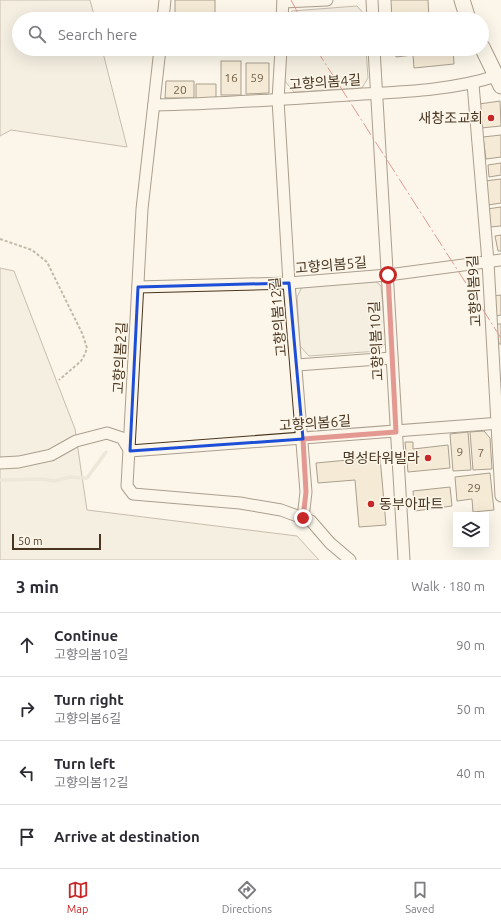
<!DOCTYPE html>
<html lang="en">
<head>
<meta charset="utf-8">
<style>
  body { margin:0; font-family:Ubuntu,"Noto Sans KR",sans-serif; background:#f7f7f7; color:#2b2b33 }
  .controls { position:absolute; right:12px; bottom:12px; display:grid; overflow:hidden; border-radius:0px; box-shadow:0 4px 16px #0002 }
  .controls button { width:36px; height:36px; display:grid; place-items:center; padding:0; border:0; border-bottom:1px solid #e1e1e2; background:#fff; color:#2b2b33; font:20px sans-serif }
  .scale { position:absolute; left:12px; bottom:10px; width:89px; box-sizing:border-box; padding-left:4px; border:2px solid #4a3520; border-top:0; font-size:11px; line-height:14px; white-space:nowrap; color:#4a3520; -webkit-text-stroke:3px #fbf6e9; paint-order:stroke }
  .stop { position:absolute; width:12px; height:12px; margin:-9px; border:3px solid #c62828; border-radius:50%; background:#fff }
  .stop.end { background:#c62828; border-color:#fff; box-shadow:0 1px 4px #0008 }
  .list { margin:0; padding:0; list-style:none }
  h2 { display:flex; justify-content:space-between; align-items:center; height:52px; margin:0; padding:0 16px; font-size:17px }
  h2 small { font-size:13px; font-weight:400; color:#7c7c81 }
  .list li { display:grid; grid-template-columns:26px 1fr auto; gap:12px; align-items:center; box-sizing:border-box; height:64px; padding:0 16px; border-top:1px solid #e1e1e2 }
  .list b { display:block; font-size:15px; white-space:nowrap }
  .list p { margin:0; font-size:13px; white-space:nowrap; color:#7c7c81 }
  .list em { font-size:13px; font-style:normal; color:#7c7c81 }
  .icon { flex:none; width:22px; height:22px; fill:none; stroke:currentColor; stroke-width:2; stroke-linecap:round; stroke-linejoin:round }
  .map { position:relative; flex:none; width:501px; height:560px; overflow:hidden }
  .search { position:absolute; background:#fff; box-shadow:0 4px 16px #0002; left:12px; right:12px; top:12px; height:44px; display:flex; align-items:center; gap:10px; box-sizing:border-box; padding:0 14px; border-radius:22px; color:#7c7c81; font-size:15px }
  .sheet { height:308px; background:#fff }
  nav { display:flex; justify-content:space-around; align-items:center; box-sizing:border-box; height:56px; border-top:1px solid #e1e1e2; background:#fff; font-size:11px; color:#7c7c81 }
  nav a { display:grid; justify-items:center; gap:2px }
  nav .on { color:#c62828 }
  .map>svg:first-child { display:block }
</style>
</head>
<body>
<div class="map">
<svg width="501" height="560" viewBox="0 0 501 560">
  <rect width="100%" height="100%" fill="#fbf6e9"/>
  <!-- green -->
  <g fill="#ede6d9" stroke="#887966">
    <polygon points="0,0 90,0 95,19 19,19 19,49 102,49 127,147 11,130 0,136"/>
    <polygon points="357,6 365,15 365,19 287,19 292,11"/>
    <polygon points="285,49 366,49 368,78 362,88 294,92 284,80"/>
    <polygon points="0,268 14,271 75,429 87,510 297,536 319,560 0,560"/>
    <polygon points="373,279 381,286 386,343 378,351 309,356 300,346 297,297 303,285"/>
  </g>
  <g fill="none" stroke-linecap="round" stroke-linejoin="round">
    <!-- stream -->
    <polyline stroke="#dcd4c6" stroke-width="3.5" points="0,480 42,479 54,481 70,477 87,478 106,452"/>
  </g>
  <!-- building -->
  <g fill="#ecdcbc" stroke="#4a3520">
    <rect x="175" y="0" width="40" height="17"/>
    <polygon points="391,0 428,0 429,19 392,19"/>
    <polygon points="247,14 247,19 221,19 221,15"/>
    <rect x="250" y="17" width="24" height="2"/>
    <polygon points="395,49 453,49 454,64 414,68 413,55 396,57"/>
    <rect x="221" y="61" width="20" height="34"/>
    <polygon points="246,63 269,63 269,93 246,94"/>
    <polygon points="166,81 194,81 194,98 165,98"/>
    <polygon points="196,84 216,84 216,100 196,99"/>
    <polygon points="500,101 501,126 481,128 479,104"/>
    <polygon points="501,135 501,157 486,159 483,137"/>
    <polygon points="501,163 501,175 489,177 488,165"/>
    <polygon points="501,179 501,203 488,205 485,181"/>
    <polygon points="501,207 501,226 489,227 487,209"/>
    <polygon points="501,235 501,251 498,251 495,236"/>
    <polygon points="501,295 501,315 496,316 493,296"/>
    <polygon points="496,324 501,324 501,344 499,344"/>
    <polygon points="484,431 490,438 492,469 473,470 470,432"/>
    <polygon points="468,432 471,470 453,471 450,434"/>
    <polygon points="405,442 413,442 413,449 448,445 450,468 408,472"/>
    <polygon points="380,457 386,525 359,527 355,480 318,483 316,463"/>
    <polygon points="490,473 494,510 473,512 472,499 457,501 455,477"/>
    <polygon points="450,487 452,506 415,511 413,491"/>
  </g>
  <g fill="none" stroke-linecap="round" stroke-linejoin="round">
    <defs>
      <g id="street">
        <polyline points="372,0 373,19"/>
        <polyline points="283,2 327,0"/>
        <polyline points="163,19 165,0"/>
        <polyline points="282,19 283,0"/>
        <polyline points="160,49 142,209 127,486 133,494 240,503 281,510 311,521 330,543 350,560"/>
        <polyline points="281,49 278,100 289,283 306,492 303,518"/>
        <polyline points="374,49 404,560"/>
        <polyline points="473,84 488,262 501,496"/>
        <path d="M154 105C219 104 284 99 349 95 397 92 451 91 496 76"/>
        <polyline points="138,287 289,283 388,275 501,260"/>
        <polyline points="297,365 392,358"/>
        <polyline points="0,463 19,462 51,455 76,441 107,433 122,438 130,451 501,423"/>
      </g>
      <g id="secondary">
        <polyline points="462,0 468,19"/>
        <polyline points="482,47 501,86"/>
      </g>
    </defs>
    <!-- street casing -->
    <use href="#street" stroke="#4a3520" stroke-width="13"/>
    <!-- secondary casing -->
    <use href="#secondary" stroke="#4a3520" stroke-width="17"/>
    <!-- path -->
    <polyline stroke="#7f6f5c" stroke-width="2" stroke-dasharray="3 2" stroke-linecap="butt" points="0,239 32,250 47,262 82,333 87,348 85,354 81,361 59,380"/>
    <!-- street -->
    <use href="#street" stroke="#fbf6e9" stroke-width="11"/>
    <!-- secondary -->
    <use href="#secondary" stroke="#fbf6e9" stroke-width="15"/>
    <!-- power -->
    <g stroke="#c62828" stroke-width="1" stroke-dasharray="14 3 2 3" stroke-linecap="butt">
      <polyline points="291,0 301,19"/>
      <polyline points="316,49 501,338"/>
    </g>
  </g>
  <g fill="none" stroke-linecap="round" stroke-linejoin="round">
    <!-- route -->
    <polyline stroke="#c62828" stroke-width="5" points="303,518 306,492 303,439 396,432 388,275"/>
  </g>
  <!-- marked area -->
  <path d="M0 0H501V560H0ZM289 283 303 439 130 451 138 287Z" fill="#fbf6e9" fill-opacity=".55" fill-rule="evenodd"/>
  <path fill="none" stroke="#1d4ed8" stroke-width="3" stroke-linejoin="round" d="M289 283 303 439 130 451 138 287Z"/>
  <!-- markers -->
  <g fill="#c62828" stroke="#fbf6e9" stroke-width="1.5">
    <circle cx="491" cy="118" r="4"/>
    <circle cx="428" cy="458" r="4"/>
    <circle cx="371" cy="504" r="4"/>
  </g>
  <g text-anchor="middle" stroke-width="3" stroke-linejoin="round" paint-order="stroke">
    <!-- number labels -->
    <g font-size="12" fill="#725f47">
      <text x="231" y="82">16</text>
      <text x="257" y="82">59</text>
      <text x="180" y="94">20</text>
      <text x="460" y="456">9</text>
      <text x="481" y="457">7</text>
      <text x="474" y="492">29</text>
    </g>
    <!-- street labels -->
    <g font-size="14" fill="#4a3520" stroke="#fbf6e9">
      <text transform="translate(325 82) rotate(-4)" y="5">고향의봄4길</text>
      <text transform="translate(331 265) rotate(-5)" y="5">고향의봄5길</text>
      <text transform="translate(474 291) rotate(-93)" y="5">고향의봄9길</text>
      <text transform="translate(278 317) rotate(-95)" y="5">고향의봄12길</text>
      <text transform="translate(376 341) rotate(-93)" y="5">고향의봄10길</text>
      <text transform="translate(120 358) rotate(-87)" y="5">고향의봄2길</text>
      <text transform="translate(315 423) rotate(-4)" y="5">고향의봄6길</text>
    </g>
    <!-- poi labels -->
    <g font-size="14" fill="#4a3520" stroke="#fbf6e9" text-anchor="end">
      <text x="483" y="123">새창조교회</text>
      <text x="420" y="463">명성타워빌라</text>
      <text x="379" y="509" text-anchor="start">동부아파트</text>
    </g>
  </g>
</svg>
<div class="controls">
<button><svg class="icon" aria-label="layers" viewBox="0 0 24 24"><path d="M12 4l9 5-9 5-9-5zM3 14l9 5 9-5"/></svg></button>
</div>
<div class="scale">50 m</div>
<div class="stop" style="left:388px;top:275px"></div>
<div class="stop end" style="left:303px;top:518px"></div>
<div class="search"><svg class="icon" aria-label="search" viewBox="0 0 24 24"><circle cx="10" cy="10" r="6"/><path d="M15 15l6 6"/></svg>Search here</div>
</div>
<section class="sheet">
<h2>3 min<small>Walk · 180 m</small></h2>
<ul class="list">
<li><svg class="icon" aria-label="ahead" viewBox="0 0 24 24"><path d="M12 20V5M6 11l6-6 6 6"/></svg><div><b>Continue</b><p>고향의봄10길</p></div><em>90 m</em></li>
<li><svg class="icon" aria-label="right" viewBox="0 0 24 24"><path d="M7 20v-9h11M14 6l5 5-5 5"/></svg><div><b>Turn right</b><p>고향의봄6길</p></div><em>50 m</em></li>
<li><svg class="icon" aria-label="left" viewBox="0 0 24 24"><path d="M17 20v-9H6M10 6l-5 5 5 5"/></svg><div><b>Turn left</b><p>고향의봄12길</p></div><em>40 m</em></li>
<li><svg class="icon" aria-label="arrive" viewBox="0 0 24 24"><path d="M6 21V4h12l-3 4 3 4H6"/></svg><div><b>Arrive at destination</b></div></li>
</ul>
</section>
<nav>
<a class="on"><svg class="icon" aria-label="map" viewBox="0 0 24 24"><path d="M3 6l6-2 6 2 6-2v14l-6 2-6-2-6 2zM9 4v14M15 6v14"/></svg>Map</a>
<a><svg class="icon" aria-label="directions" viewBox="0 0 24 24"><path d="M12 3l9 9-9 9-9-9zM9 14v-3h6M13 9l2 2-2 2"/></svg>Directions</a>
<a><svg class="icon" aria-label="saved" viewBox="0 0 24 24"><path d="M7 4h10v16l-5-4-5 4z"/></svg>Saved</a>
</nav>
</body>
</html>
